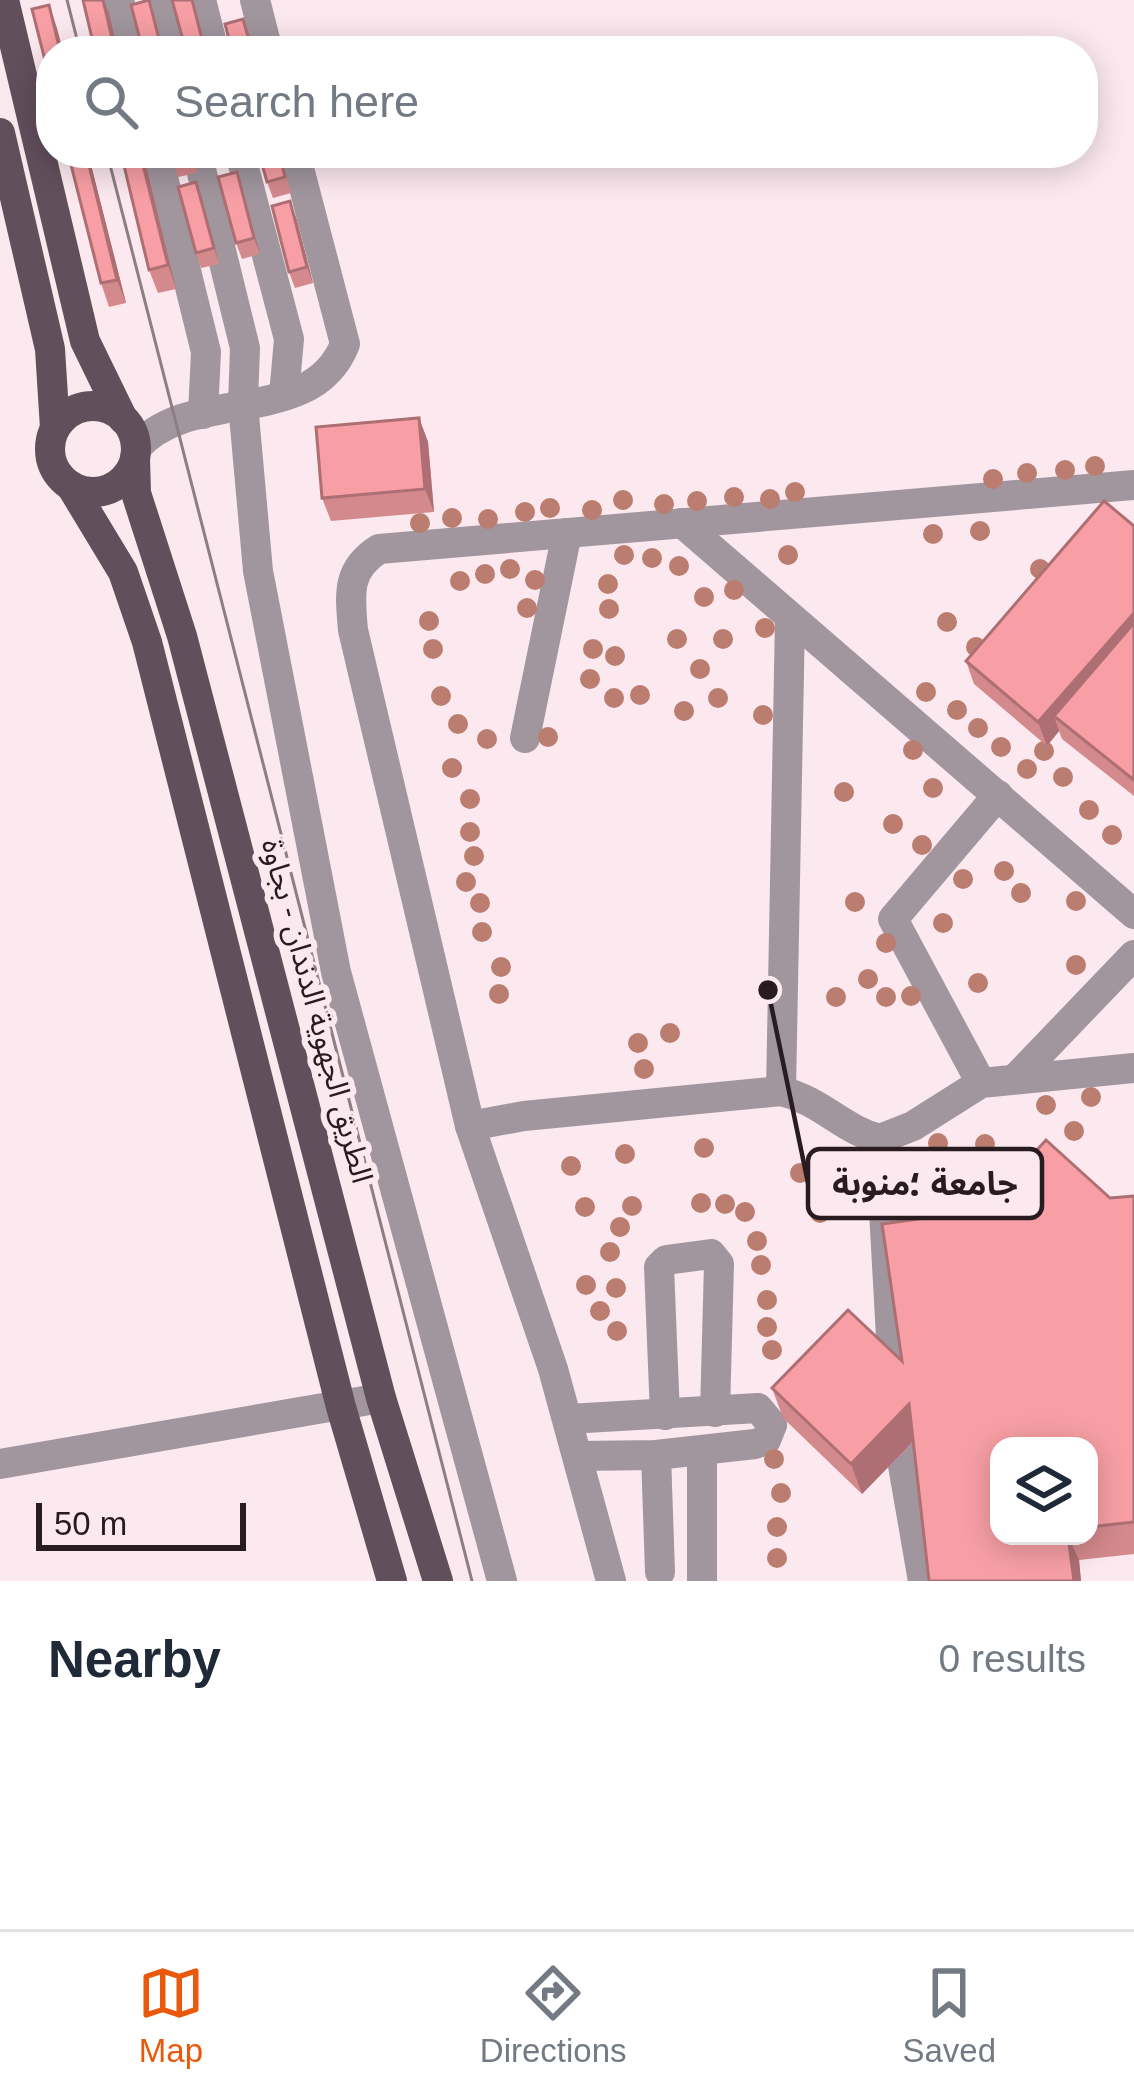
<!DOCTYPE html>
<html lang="en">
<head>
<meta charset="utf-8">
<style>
  body { margin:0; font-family:Helvetica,"Noto Sans Arabic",sans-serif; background:#f2f2f3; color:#1f2937 }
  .controls { position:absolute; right:36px; bottom:36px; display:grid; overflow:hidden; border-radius:24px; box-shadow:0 6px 30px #0003 }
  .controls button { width:108px; height:108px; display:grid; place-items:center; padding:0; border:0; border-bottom:3px solid #e0e1e3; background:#fff; color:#1f2937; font:60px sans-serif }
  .scale { position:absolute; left:36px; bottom:30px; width:210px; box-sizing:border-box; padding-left:12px; border:6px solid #281c20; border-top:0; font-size:33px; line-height:42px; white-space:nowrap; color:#281c20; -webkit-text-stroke:9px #fce9ef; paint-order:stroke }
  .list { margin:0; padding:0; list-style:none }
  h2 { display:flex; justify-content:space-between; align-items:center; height:156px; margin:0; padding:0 48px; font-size:51px }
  h2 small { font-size:39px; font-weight:400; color:#747a83 }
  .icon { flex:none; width:66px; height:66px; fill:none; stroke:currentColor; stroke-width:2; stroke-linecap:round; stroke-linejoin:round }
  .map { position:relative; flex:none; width:1134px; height:1581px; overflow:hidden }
  .search { position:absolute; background:#fff; box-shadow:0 6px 30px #0003; left:36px; right:36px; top:36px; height:132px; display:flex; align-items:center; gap:30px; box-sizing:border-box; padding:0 42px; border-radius:48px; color:#747a83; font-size:45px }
  .sheet { height:348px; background:#fff }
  nav { display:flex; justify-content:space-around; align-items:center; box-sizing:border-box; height:168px; border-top:3px solid #e0e1e3; background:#fff; font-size:33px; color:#747a83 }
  nav a { display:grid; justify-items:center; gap:6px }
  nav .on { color:#ea580c }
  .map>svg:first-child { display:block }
</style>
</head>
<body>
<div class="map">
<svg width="1134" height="1581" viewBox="0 0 1134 1581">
  <rect width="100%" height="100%" fill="#fce9ef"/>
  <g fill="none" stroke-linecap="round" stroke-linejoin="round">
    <!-- minor -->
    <g stroke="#a1969e" stroke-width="30">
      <polyline points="119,0 132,51"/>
      <polyline points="159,0 171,51"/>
      <polyline points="201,0 214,51"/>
      <polyline points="255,0 268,51"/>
      <polyline points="157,153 206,352 203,414"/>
      <polyline points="197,153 245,348 243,404 258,571 336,972 502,1581"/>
      <polyline points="240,153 289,339 284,395"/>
      <path d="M136 448C191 385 312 429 345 344L295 153"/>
      <polyline points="682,523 1134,914"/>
      <polyline points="525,738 567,533"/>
      <polyline points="1015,1079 1134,955"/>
      <polyline points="981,1083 893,919 998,795"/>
      <polyline points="781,1091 790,619"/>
      <path d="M470 1126 524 1116 781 1091C822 1101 843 1130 880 1139L913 1126 981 1083 1134 1068"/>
      <polyline points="880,1139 893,1373"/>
      <polyline points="665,1415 659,1267 666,1260 711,1254 719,1264 715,1412"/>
      <polyline points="568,1419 758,1408 772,1425 766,1440 755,1444 656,1455 579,1456"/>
      <polyline points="901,1454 923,1581"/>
      <polyline points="656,1455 660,1572"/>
      <polyline points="0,1464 381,1398"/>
      <path d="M611 1581 553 1369 470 1126 353 630C350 594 346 570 379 549L1134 485"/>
      <polyline points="702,1581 702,1452"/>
    </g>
    <!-- major -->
    <g stroke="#614f5c" stroke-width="30">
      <polyline points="4,0 85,341 123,419"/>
      <polyline points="0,133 50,349 55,428"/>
      <circle cx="93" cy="449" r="43"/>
      <polyline points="135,458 136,493 182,636 381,1398 438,1581"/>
      <polyline points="71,486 123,572 147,642 341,1407 392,1581"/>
    </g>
    <!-- tram -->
    <g stroke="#8d7e83" stroke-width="3">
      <polyline points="67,0 80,51"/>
      <polyline points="107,153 472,1581"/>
    </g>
  </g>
  <!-- trees -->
  <g fill="#ba7d6f">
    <circle cx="1095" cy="466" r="10"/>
    <circle cx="1065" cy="470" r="10"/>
    <circle cx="1027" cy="473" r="10"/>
    <circle cx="993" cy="479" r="10"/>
    <circle cx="795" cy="492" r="10"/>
    <circle cx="734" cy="497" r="10"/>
    <circle cx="770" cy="499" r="10"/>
    <circle cx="623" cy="500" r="10"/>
    <circle cx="697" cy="501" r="10"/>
    <circle cx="664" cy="504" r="10"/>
    <circle cx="550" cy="508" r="10"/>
    <circle cx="592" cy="510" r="10"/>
    <circle cx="525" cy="512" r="10"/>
    <circle cx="452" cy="518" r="10"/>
    <circle cx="488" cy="519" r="10"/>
    <circle cx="420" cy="523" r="10"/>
    <circle cx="980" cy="531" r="10"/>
    <circle cx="933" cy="534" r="10"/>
    <circle cx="624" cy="555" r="10"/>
    <circle cx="788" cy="555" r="10"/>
    <circle cx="652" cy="558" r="10"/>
    <circle cx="679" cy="566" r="10"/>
    <circle cx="510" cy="569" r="10"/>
    <circle cx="1040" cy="569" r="10"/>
    <circle cx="485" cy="574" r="10"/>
    <circle cx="535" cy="580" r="10"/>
    <circle cx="460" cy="581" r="10"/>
    <circle cx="608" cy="584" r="10"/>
    <circle cx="734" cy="590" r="10"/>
    <circle cx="704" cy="597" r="10"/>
    <circle cx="527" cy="608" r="10"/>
    <circle cx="609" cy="609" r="10"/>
    <circle cx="429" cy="621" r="10"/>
    <circle cx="947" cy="622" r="10"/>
    <circle cx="765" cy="628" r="10"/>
    <circle cx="677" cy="639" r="10"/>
    <circle cx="723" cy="639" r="10"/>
    <circle cx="976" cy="647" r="10"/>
    <circle cx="433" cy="649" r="10"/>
    <circle cx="593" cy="649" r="10"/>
    <circle cx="615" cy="656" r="10"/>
    <circle cx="700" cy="669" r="10"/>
    <circle cx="590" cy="679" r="10"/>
    <circle cx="926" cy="692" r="10"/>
    <circle cx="640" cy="695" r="10"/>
    <circle cx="441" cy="696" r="10"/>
    <circle cx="614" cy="698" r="10"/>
    <circle cx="718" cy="698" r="10"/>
    <circle cx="957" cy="710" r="10"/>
    <circle cx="684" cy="711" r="10"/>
    <circle cx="763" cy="715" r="10"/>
    <circle cx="458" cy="724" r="10"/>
    <circle cx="978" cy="728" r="10"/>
    <circle cx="548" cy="737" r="10"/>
    <circle cx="487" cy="739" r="10"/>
    <circle cx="1001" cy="747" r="10"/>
    <circle cx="913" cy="750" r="10"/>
    <circle cx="1044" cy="751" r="10"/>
    <circle cx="452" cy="768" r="10"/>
    <circle cx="1027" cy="769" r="10"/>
    <circle cx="1063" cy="777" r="10"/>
    <circle cx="933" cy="788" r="10"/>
    <circle cx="844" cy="792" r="10"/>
    <circle cx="470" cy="799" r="10"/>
    <circle cx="1089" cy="810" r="10"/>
    <circle cx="893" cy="824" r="10"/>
    <circle cx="470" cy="832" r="10"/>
    <circle cx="1112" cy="835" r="10"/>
    <circle cx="922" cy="845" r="10"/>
    <circle cx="474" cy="856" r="10"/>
    <circle cx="1004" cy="871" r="10"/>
    <circle cx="963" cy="879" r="10"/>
    <circle cx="466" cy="882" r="10"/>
    <circle cx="1021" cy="893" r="10"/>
    <circle cx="1076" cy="901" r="10"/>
    <circle cx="855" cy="902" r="10"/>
    <circle cx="480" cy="903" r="10"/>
    <circle cx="943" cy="923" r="10"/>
    <circle cx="482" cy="932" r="10"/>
    <circle cx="886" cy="943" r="10"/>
    <circle cx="1076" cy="965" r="10"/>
    <circle cx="501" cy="967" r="10"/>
    <circle cx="868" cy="979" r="10"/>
    <circle cx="978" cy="983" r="10"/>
    <circle cx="499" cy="994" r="10"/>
    <circle cx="911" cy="996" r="10"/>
    <circle cx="836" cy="997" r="10"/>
    <circle cx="886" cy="997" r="10"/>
    <circle cx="670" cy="1033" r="10"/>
    <circle cx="638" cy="1043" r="10"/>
    <circle cx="644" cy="1069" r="10"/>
    <circle cx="1091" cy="1097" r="10"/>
    <circle cx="1046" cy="1105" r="10"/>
    <circle cx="1074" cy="1131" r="10"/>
    <circle cx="938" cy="1143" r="10"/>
    <circle cx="985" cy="1144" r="10"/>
    <circle cx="704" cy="1148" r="10"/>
    <circle cx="625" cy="1154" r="10"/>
    <circle cx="571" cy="1166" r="10"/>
    <circle cx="800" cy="1173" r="10"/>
    <circle cx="701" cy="1203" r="10"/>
    <circle cx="725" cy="1204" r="10"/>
    <circle cx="632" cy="1206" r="10"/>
    <circle cx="585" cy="1207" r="10"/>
    <circle cx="745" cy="1212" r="10"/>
    <circle cx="820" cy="1213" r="10"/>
    <circle cx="620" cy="1227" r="10"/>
    <circle cx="757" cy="1241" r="10"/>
    <circle cx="610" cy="1252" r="10"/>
    <circle cx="761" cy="1265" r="10"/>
    <circle cx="586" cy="1285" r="10"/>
    <circle cx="616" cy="1288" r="10"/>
    <circle cx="767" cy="1300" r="10"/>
    <circle cx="600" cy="1311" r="10"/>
    <circle cx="767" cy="1327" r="10"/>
    <circle cx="617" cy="1331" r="10"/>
    <circle cx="772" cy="1350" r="10"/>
    <circle cx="774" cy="1459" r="10"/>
    <circle cx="781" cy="1493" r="10"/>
    <circle cx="777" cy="1527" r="10"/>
    <circle cx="777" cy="1558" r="10"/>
  </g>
  <!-- wall -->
  <g fill="#d4898d" fill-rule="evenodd">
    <polygon points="88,153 126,303 109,307 101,283"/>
    <polygon points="121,153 143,153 176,289 158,293 149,270"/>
    <polygon points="170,153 192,153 197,173 178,177"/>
    <polygon points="212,153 233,153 236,163 218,168"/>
    <polygon points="280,153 291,193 273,198 267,182"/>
    <polygon points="242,188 260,254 242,259 236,243"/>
    <polygon points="202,198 219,264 201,268 196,253"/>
    <polygon points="296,217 313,283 295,288 289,272"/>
    <polygon points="419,418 428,442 434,512 331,521 322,498"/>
    <polygon points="1134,526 1134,796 1062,739 1059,731 1047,746 974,684 966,661"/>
    <path d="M1134 1196V1554L1079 1560 1081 1581H929L914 1441 862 1494 783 1418 772 1388 902 1361 1110 1198ZM1089 1446V1536H999Z"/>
  </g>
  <!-- shaded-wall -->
  <g fill="#ad6f73">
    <polygon points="103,0 109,13 118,51 115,51"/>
    <polygon points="49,5 57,28 63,51 60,51"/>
    <polygon points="86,153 88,153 126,303 117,280"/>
    <polygon points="140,153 143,153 176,289 168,265"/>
    <polygon points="237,172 242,188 260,254 254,238"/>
    <polygon points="196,182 202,198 219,264 214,248"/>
    <polygon points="290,201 296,217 313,283 307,267"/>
    <polygon points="419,418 428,442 434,512 425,489"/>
    <polygon points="1134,613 1134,646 1054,716 1059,731 1047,746 1038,722"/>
    <polygon points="909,1404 920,1434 862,1494 851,1464"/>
    <polygon points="1068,1536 1079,1560 1081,1581 1074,1581"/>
  </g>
  <!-- building -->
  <g fill="#f79fa4" stroke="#ad6f73" stroke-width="3">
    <polygon points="83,0 103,0 115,51 95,51"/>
    <polygon points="149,0 162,51 143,51 131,5"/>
    <polygon points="172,0 192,0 205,51 186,51"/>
    <polygon points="49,5 60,51 51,51 51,84 32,9"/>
    <polygon points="243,19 252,51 232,51 225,24"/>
    <polygon points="68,153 86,153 117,280 101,283"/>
    <polygon points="121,153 140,153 168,265 149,270"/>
    <polygon points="170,153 190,153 191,157 173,161"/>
    <polygon points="259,153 279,153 285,177 267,182"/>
    <polygon points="237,172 254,238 236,243 218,177"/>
    <polygon points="196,182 214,248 196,253 178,187"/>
    <polygon points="290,201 307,267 289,272 272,206"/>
    <polygon points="419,418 425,489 322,498 316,427"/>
    <polygon points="1104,501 1134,526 1134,613 1038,722 966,661"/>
    <polygon points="1134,623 1134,780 1054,716"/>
    <polygon points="1046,1140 1110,1198 1134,1196 1134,1522 1089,1527 1089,1446 999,1446 999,1536 1068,1536 1074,1581 929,1581 909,1404 851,1464 772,1388 848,1310 902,1361 882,1224 982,1210"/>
  </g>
  <g text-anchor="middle" stroke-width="12" stroke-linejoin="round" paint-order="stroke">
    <!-- street labels -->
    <g font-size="30" fill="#281c20" stroke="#fce9ef">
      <text transform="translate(317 1011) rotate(75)" y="10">الطريق الجهوية الدندان - بجاوة</text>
    </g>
  </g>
  <!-- callouts -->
  <path fill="none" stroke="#281c20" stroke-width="4.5" d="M768 990L808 1183"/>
  <circle fill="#281c20" stroke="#fce9ef" stroke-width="4.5" cx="768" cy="990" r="12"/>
  <rect fill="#fce9ef" stroke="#281c20" stroke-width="4.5" x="808" y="1149" width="234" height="69" rx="12"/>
  <g font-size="33" text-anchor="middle" font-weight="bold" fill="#281c20">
    <text x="925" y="1195">جامعة ؛منوبة</text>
  </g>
</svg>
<div class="controls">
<button><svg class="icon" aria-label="layers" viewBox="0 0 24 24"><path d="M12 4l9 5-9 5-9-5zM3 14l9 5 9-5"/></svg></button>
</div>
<div class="scale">50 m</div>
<div class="search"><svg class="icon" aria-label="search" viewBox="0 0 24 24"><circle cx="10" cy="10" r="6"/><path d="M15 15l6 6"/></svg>Search here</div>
</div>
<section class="sheet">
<h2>Nearby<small>0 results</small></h2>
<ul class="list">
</ul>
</section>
<nav>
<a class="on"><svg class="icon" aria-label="map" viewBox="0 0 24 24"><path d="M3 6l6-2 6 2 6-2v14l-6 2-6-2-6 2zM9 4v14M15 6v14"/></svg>Map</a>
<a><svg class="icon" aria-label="directions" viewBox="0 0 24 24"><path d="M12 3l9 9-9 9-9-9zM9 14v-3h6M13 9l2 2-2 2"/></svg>Directions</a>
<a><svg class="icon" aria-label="saved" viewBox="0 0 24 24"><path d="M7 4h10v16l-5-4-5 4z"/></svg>Saved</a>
</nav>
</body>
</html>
